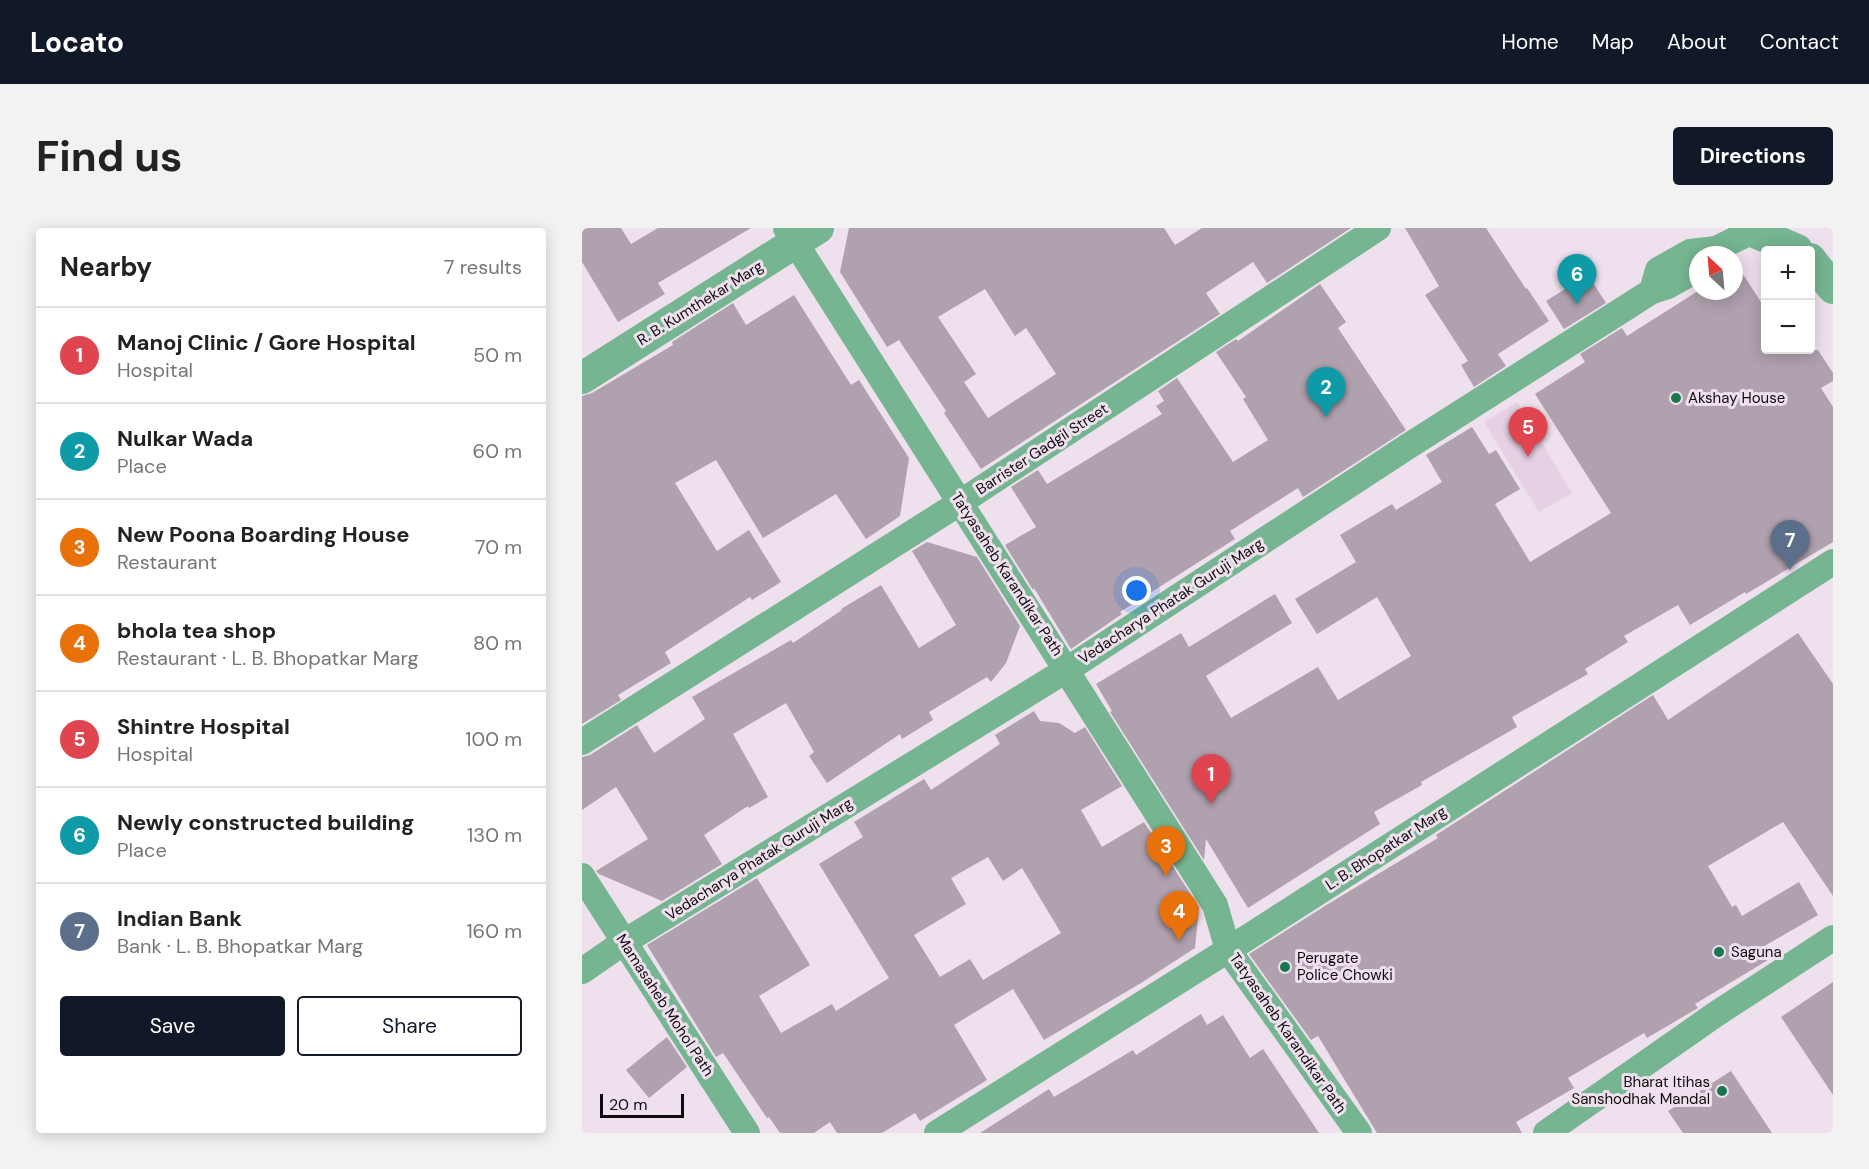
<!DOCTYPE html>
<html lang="en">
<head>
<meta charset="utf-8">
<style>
  body { margin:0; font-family:"DM Sans",sans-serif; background:#f2f2f2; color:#222 }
  .controls { position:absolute; right:18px; top:18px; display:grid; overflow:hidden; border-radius:6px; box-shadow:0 3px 15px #0003 }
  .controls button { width:54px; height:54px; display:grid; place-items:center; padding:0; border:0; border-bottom:2px solid #e0e0e0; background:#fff; color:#222; font:30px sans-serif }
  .compass { position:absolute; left:1107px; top:18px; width:54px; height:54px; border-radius:50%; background:#fff; box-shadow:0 3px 15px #0003; rotate:334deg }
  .scale { position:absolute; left:18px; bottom:15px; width:84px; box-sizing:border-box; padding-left:6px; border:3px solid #0f0a0f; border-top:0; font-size:16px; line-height:21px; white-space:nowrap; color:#0f0a0f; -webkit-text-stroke:4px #efe0ed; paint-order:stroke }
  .you { position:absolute; left:555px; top:363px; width:21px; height:21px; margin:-15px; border:4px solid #fff; border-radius:50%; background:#1a73e8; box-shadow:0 0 0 9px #1a73e833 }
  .badge { display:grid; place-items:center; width:39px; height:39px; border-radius:50%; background:#111827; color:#fff; font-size:20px; font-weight:700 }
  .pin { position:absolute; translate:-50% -50px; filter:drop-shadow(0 2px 3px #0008) }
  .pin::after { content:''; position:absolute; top:32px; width:21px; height:18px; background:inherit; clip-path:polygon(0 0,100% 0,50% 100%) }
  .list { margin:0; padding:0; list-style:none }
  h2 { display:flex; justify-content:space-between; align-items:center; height:78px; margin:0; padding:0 24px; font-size:26px }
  h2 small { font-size:20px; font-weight:400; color:#767676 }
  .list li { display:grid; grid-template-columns:39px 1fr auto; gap:18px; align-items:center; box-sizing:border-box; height:96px; padding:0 24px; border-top:2px solid #e0e0e0 }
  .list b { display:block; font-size:22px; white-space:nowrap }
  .list p { margin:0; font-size:20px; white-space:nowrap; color:#767676 }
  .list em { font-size:20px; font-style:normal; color:#767676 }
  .actions { display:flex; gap:12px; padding:18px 24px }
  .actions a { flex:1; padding:14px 0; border:2px solid #111827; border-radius:6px; text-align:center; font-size:21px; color:#111827 }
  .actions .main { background:#111827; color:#fff }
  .map { position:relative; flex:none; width:1251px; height:905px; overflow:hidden; border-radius:6px }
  header { display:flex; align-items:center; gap:36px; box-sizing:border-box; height:84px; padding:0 30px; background:#111827; color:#fff }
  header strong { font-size:28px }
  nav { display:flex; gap:33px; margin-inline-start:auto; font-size:21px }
  .intro { display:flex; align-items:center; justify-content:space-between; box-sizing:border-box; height:144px; padding:0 36px }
  h1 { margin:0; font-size:42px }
  .button { padding:15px 27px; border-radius:6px; background:#111827; color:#fff; font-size:21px; font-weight:700 }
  main { display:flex; gap:36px; padding:0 36px }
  aside { flex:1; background:#fff; border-radius:6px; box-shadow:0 3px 15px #0003 }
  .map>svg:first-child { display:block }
</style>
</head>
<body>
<header>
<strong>Locato</strong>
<nav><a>Home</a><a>Map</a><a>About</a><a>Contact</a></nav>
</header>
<div class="intro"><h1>Find us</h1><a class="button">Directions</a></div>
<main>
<aside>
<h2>Nearby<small>7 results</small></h2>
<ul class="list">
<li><span class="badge" style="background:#e0444e">1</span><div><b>Manoj Clinic / Gore Hospital</b><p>Hospital</p></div><em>50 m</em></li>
<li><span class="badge" style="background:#0f9aa8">2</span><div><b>Nulkar Wada</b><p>Place</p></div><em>60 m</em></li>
<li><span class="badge" style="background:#e8710a">3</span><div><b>New Poona Boarding House</b><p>Restaurant</p></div><em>70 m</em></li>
<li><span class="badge" style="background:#e8710a">4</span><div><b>bhola tea shop</b><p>Restaurant · L. B. Bhopatkar Marg</p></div><em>80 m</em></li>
<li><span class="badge" style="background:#e0444e">5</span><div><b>Shintre Hospital</b><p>Hospital</p></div><em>100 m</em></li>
<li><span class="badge" style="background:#0f9aa8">6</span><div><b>Newly constructed building</b><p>Place</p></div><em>130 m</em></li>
<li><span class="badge" style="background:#5c6f8a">7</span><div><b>Indian Bank</b><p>Bank · L. B. Bhopatkar Marg</p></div><em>160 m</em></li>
</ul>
<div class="actions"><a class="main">Save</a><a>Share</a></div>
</aside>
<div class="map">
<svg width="1251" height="905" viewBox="0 0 1251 905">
  <rect width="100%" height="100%" fill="#efe0ed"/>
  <!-- built -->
  <polygon fill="#e6d1e4" points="935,174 990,265 957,284 902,194"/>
  <!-- building -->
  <g fill="#afa1ae" fill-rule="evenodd">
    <polygon points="0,0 39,0 49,16 76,0 169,0 76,55 83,66 36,94 0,34"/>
    <path d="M267 0H582L593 17 620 0H769L685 55 671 34 624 65 638 86 399 241 362 185 364 183 317 112 305 119 258 44ZM403 61 433 108 444 100 474 146 406 190 382 154 394 146 356 89Z"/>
    <polygon points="823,0 904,0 944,61 945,60 967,93 916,126 924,138 892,159 879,137 886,133 843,67 857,58"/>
    <polygon points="1152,32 1184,82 1184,122 1236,122 1251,145 1251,153 1239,160 1251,179 1251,314 1164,366 1163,364 1108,397 1096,377 1042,408 1046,414 1003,441 1006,446 930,489 935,499 839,554 840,557 792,584 798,596 666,680 624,611 622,632 528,484 530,483 514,456 599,405 607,419 693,366 710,395 624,448 649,490 736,439 756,472 829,428 795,369 735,406 713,371 774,334 758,307 810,276 814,282 860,254 844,227 890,199 907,226 914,222 938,261 913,276 948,334 1029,285 953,166 1003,134 998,126 1040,100 1045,108 1116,63 1152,63"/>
    <polygon points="1006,47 1024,75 982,101 964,73"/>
    <polygon points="738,56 764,94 756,100 824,202 721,269 716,260 648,303 653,311 538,384 540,386 489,421 452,360 451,362 423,317 454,299 429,259 456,242 465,256 580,186 574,178 582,173 576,163 595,150 651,234 686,212 661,171 664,169 634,124 654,111 656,113"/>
    <polygon points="212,67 269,157 277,152 327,230 318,288 284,311 254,266 181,310 134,232 93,255 135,323 167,302 199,354 170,372 168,369 83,424 89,435 36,467 39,472 0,496 0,168 10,165 91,117 90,114 151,75 164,97"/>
    <polygon points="345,314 395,329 438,398 424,435 409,454 405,449 347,484 351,492 320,511 318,506 245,555 227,528 232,524 204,475 151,506 186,569 167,580 166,578 122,607 140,636 80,673 17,646 14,643 66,611 34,559 0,582 0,529 8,527 55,497 72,525 123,491 110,469 209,412 211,415 260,382 259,381 299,357 337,420 374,397 330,323"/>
    <polygon points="1216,405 1251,456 1251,668 1201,594 1126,638 1150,679 1154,677 1160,688 1217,654 1236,687 1179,720 1186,732 1113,776 1116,780 1065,810 1062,805 986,850 992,860 934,894 940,905 795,905 736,808 729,812 667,726 746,676 856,610 854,607 1071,467 1086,492"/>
    <path d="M452 483 458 493 477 495 493 505 503 499 540 558 499 582 520 619 562 594 617 679 613 720 559 755 462 812 431 761 372 797 405 852 338 893 333 885 300 905H255L248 894 232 905H198L187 889 185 890 141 825 134 829 65 717 175 650 228 737 177 768 199 805 250 776 254 783 307 750 237 636 281 609 272 594 342 551 349 562 418 516 413 507ZM406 629 421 653 440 640 479 705 401 752 388 731 358 749 332 707 384 676 369 650Z"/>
    <polygon points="1251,754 1251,867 1199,789"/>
    <polygon points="619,786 625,797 641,787 668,830 681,821 737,905 398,905 467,861 472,869 551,822 554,827"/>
    <polygon points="85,809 105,839 67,870 44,842"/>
    <polygon points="1149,843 1190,905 1101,905 1086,883"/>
  </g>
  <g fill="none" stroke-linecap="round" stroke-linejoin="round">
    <!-- minor -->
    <g stroke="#76b591" stroke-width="26">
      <polyline points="204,0 633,677 646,722 777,905"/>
      <polyline points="1070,63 1076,42 1108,24 1134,21 1177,0"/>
      <polyline points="0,514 379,274 796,0"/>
      <polyline points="0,648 165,905"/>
      <polyline points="0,743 42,714 486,441 825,219 1070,63 1086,58 1116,41"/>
      <polyline points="355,905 646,722 1251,334"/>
      <polyline points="964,905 1134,786 1251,710"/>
    </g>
    <!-- tertiary -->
    <g stroke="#76b591" stroke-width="32">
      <polyline points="1163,0 1215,22"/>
      <polyline points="1228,31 1251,60"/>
      <polyline points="0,150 236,0"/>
    </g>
  </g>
  <!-- markers -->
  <g fill="#19774d" stroke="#efe0ed" stroke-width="2">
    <circle cx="1094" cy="170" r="6"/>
    <circle cx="1137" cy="724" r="6"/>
    <circle cx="703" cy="739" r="6"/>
    <circle cx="1140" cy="863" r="6"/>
  </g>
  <g text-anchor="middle" stroke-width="6" stroke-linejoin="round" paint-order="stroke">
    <!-- street labels -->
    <g font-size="15" fill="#0f0a0f" stroke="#efe0ed">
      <text transform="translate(118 75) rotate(-32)" y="5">R. B. Kumthekar Marg</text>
      <text transform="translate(460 221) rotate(-33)" y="5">Barrister Gadgil Street</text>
      <text transform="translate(425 346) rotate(57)" y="5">Tatyasaheb Karandikar Path</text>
      <text transform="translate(589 373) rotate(-33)" y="5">Vedacharya Phatak Guruji Marg</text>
      <text transform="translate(804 620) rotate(-33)" y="5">L. B. Bhopatkar Marg</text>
      <text transform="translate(177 631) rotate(-32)" y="5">Vedacharya Phatak Guruji Marg</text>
      <text transform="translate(83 777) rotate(57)" y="5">Mamasaheb Mohol Path</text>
      <text transform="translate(706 805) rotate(55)" y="5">Tatyasaheb Karandikar Path</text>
    </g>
    <!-- poi labels -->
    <g font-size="15" fill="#0f0a0f" stroke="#efe0ed" text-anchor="start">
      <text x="1106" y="175">Akshay House</text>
      <text x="1149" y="729">Saguna</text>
      <text x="715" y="735">Perugate<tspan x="715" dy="17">Police Chowki</tspan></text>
      <text x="1128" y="859" text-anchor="end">Bharat Itihas<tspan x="1128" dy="17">Sanshodhak Mandal</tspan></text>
    </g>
  </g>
</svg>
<div class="controls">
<button>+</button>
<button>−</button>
</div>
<svg class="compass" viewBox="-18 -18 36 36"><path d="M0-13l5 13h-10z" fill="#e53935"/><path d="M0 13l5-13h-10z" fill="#767676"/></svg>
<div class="scale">20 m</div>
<div class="you"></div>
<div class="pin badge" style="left:629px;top:576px;background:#e0444e">1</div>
<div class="pin badge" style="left:744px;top:189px;background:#0f9aa8">2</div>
<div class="pin badge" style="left:584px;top:648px;background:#e8710a">3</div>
<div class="pin badge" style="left:597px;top:713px;background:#e8710a">4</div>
<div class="pin badge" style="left:946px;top:229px;background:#e0444e">5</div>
<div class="pin badge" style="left:995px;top:76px;background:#0f9aa8">6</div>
<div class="pin badge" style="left:1208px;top:342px;background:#5c6f8a">7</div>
</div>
</main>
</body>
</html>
